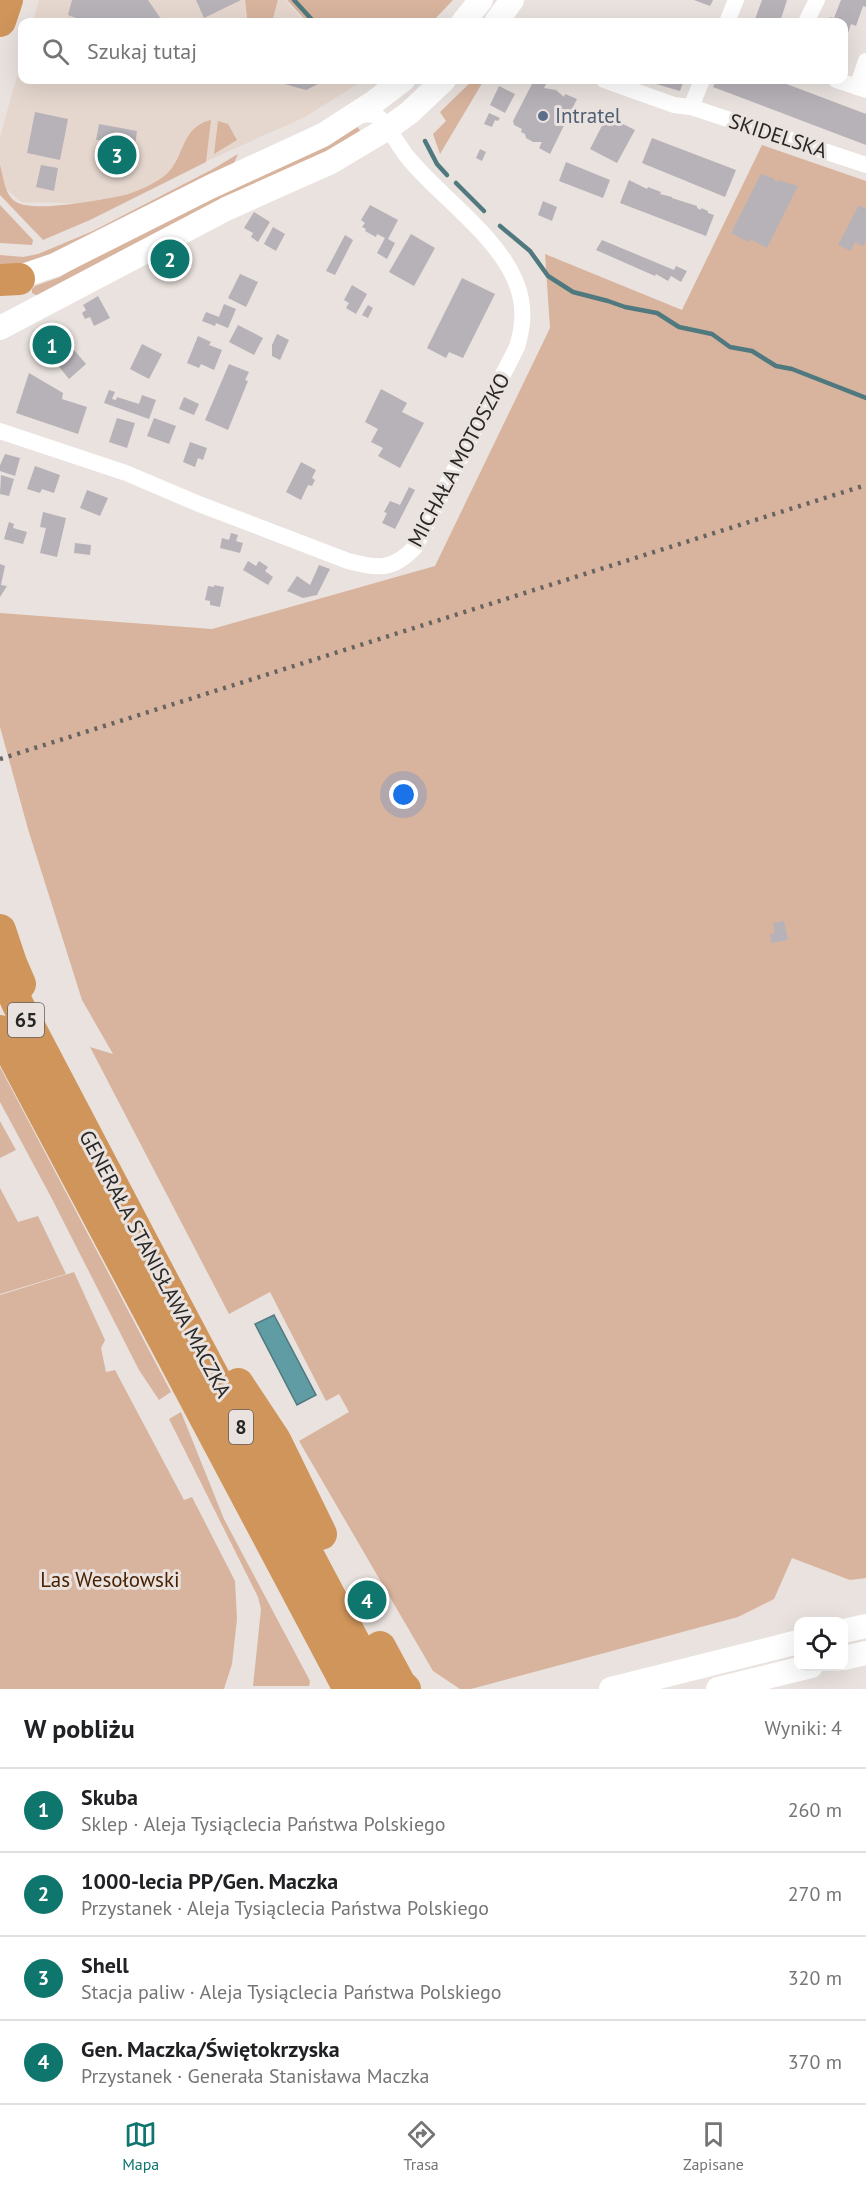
<!DOCTYPE html>
<html lang="pl">
<head>
<meta charset="utf-8">
<style>
  body { margin:0; font-family:"PT Sans",sans-serif; background:#f2f2f2; color:#202124 }
  .controls { position:absolute; right:18px; bottom:18px; display:grid; overflow:hidden; border-radius:12px; box-shadow:0 6px 24px #0002 }
  .controls button { width:54px; height:54px; display:grid; place-items:center; padding:0; border:0; border-bottom:2px solid #e0e0e0; background:#fff; color:#202124; font:30px sans-serif }
  .you { position:absolute; left:404px; top:795px; width:21px; height:21px; margin:-15px; border:4px solid #fff; border-radius:50%; background:#1a73e8; box-shadow:0 0 0 9px #1a73e833 }
  .badge { display:grid; place-items:center; width:39px; height:39px; border-radius:50%; background:#0f766e; color:#fff; font-size:20px; font-weight:700 }
  .pin { position:absolute; translate:-50% -50%; border:3px solid #fff; box-shadow:0 2px 6px #0006 }
  .list { margin:0; padding:0; list-style:none }
  h2 { display:flex; justify-content:space-between; align-items:center; height:78px; margin:0; padding:0 24px; font-size:26px }
  h2 small { font-size:20px; font-weight:400; color:#757577 }
  .list li { display:grid; grid-template-columns:39px 1fr auto; gap:18px; align-items:center; box-sizing:border-box; height:84px; padding:0 24px; border-top:2px solid #e0e0e0 }
  .list b { display:block; font-size:22px; white-space:nowrap }
  .list p { margin:0; font-size:20px; white-space:nowrap; color:#757577 }
  .list em { font-size:20px; font-style:normal; color:#757577 }
  .icon { flex:none; width:33px; height:33px; fill:none; stroke:currentColor; stroke-width:2; stroke-linecap:round; stroke-linejoin:round }
  .map { position:relative; flex:none; width:866px; height:1689px; overflow:hidden }
  .search { position:absolute; background:#fff; box-shadow:0 6px 24px #0002; left:18px; right:18px; top:18px; height:66px; display:flex; align-items:center; gap:15px; box-sizing:border-box; padding:0 21px; border-radius:12px; color:#757577; font-size:22px }
  .sheet { height:414px; background:#fff }
  nav { display:flex; justify-content:space-around; align-items:center; box-sizing:border-box; height:84px; border-top:2px solid #e0e0e0; background:#fff; font-size:16px; color:#757577 }
  nav a { display:grid; justify-items:center; gap:3px }
  nav .on { color:#0f766e }
  .map>svg:first-child { display:block }
</style>
</head>
<body>
<div class="map">
<svg width="866" height="1689" viewBox="0 0 866 1689">
  <rect width="100%" height="100%" fill="#e9e2de"/>
  <!-- built -->
  <g fill="#e5d7ce">
    <polygon points="39,0 245,0 246,20 258,22 33,22"/>
    <polygon points="278,0 285,0 305,22 272,22"/>
    <polygon points="22,58 22,80 356,80 359,83 305,117 111,204 21,202 0,183 0,137"/>
  </g>
  <!-- green -->
  <g fill="#d8b49e">
    <polygon points="245,0 278,0 272,22 247,19"/>
    <polygon points="287,0 453,0 432,22 307,22"/>
    <polygon points="473,80 484,80 440,154 433,134 446,121 440,112"/>
    <path d="M211 120 206 162 90 220 43 240 0 195V165C4 178 4 194 16 202 35 213 98 200 121 196 134 193 152 185 163 177 186 160 179 127 211 120Z"/>
    <polygon points="218,121 228,124 237,140 214,154"/>
    <polygon points="356,125 363,135 38,296 32,293 32,289 35,286 60,277 97,254"/>
    <polygon points="762,145 866,181 866,1578 850,1580 792,1558 774,1599 738,1617 471,1689 460,1689 433,1671 299,1441 349,1412 339,1394 326,1401 270,1292 229,1314 90,1047 113,1054 82,1000 28,829 0,727 0,613 212,629 435,566 550,328 545,254 682,310"/>
    <polygon points="238,154 233,165 86,243 0,272 0,255 23,257 38,254 93,231 213,169"/>
    <polygon points="0,205 33,240 32,245 0,243"/>
    <polygon points="0,1067 171,1392 159,1400 139,1370 51,1197 0,1102"/>
    <polygon points="0,1121 16,1150 0,1158"/>
    <polygon points="0,1188 18,1222 38,1216 66,1274 0,1294"/>
    <polygon points="74,1272 105,1340 101,1348 106,1372 115,1370 184,1500 192,1497 235,1581 237,1619 232,1664 224,1689 0,1689 0,1295"/>
    <polygon points="181,1412 224,1519 310,1681 309,1686 253,1686 261,1609 258,1597 169,1419"/>
  </g>
  <!-- water -->
  <polygon fill="#5f9ca4" stroke="#4f797e" stroke-width="1.5" points="274,1315 316,1395 297,1405 255,1324"/>
  <g fill="none" stroke-linecap="round" stroke-linejoin="round">
    <!-- stream -->
    <g stroke="#4f797e" stroke-width="4.5">
      <polyline points="294,0 314,22"/>
      <polyline points="425,141 437,164 447,175"/>
      <polyline points="456,183 484,211"/>
      <polyline points="500,226 530,251 548,276 573,292 608,301 625,307 657,313 679,327 712,334 730,347 752,351 776,366 792,369 866,398"/>
    </g>
  </g>
  <!-- building -->
  <g fill="#b6b2b8">
    <polygon points="72,0 148,0 163,22 83,22 81,20 68,15"/>
    <polygon points="196,0 241,0 204,18"/>
    <polygon points="694,0 713,0 710,6"/>
    <polygon points="762,0 787,0 780,22 754,22"/>
    <polygon points="841,0 866,0 866,7 863,6 856,26 851,24 844,45 844,22 828,22 830,17 834,18"/>
    <polygon points="270,80 326,80 306,90"/>
    <polygon points="534,80 546,84 544,88 556,90 564,97 565,94 577,99 550,154 539,148 542,142 533,142 526,138 525,134 521,132 522,129 514,125 513,121"/>
    <polygon points="648,80 684,80 680,91 646,81"/>
    <polygon points="716,80 776,80 866,114 866,145 713,87"/>
    <polygon points="499,86 515,94 505,113 490,105"/>
    <polygon points="35,112 68,119 60,160 27,153"/>
    <polygon points="489,113 500,118 498,121 495,120 492,127 484,124"/>
    <polygon points="607,116 635,130 617,163 590,149"/>
    <polygon points="99,124 137,131 135,146 138,146 133,170 96,163 100,140 96,140"/>
    <polygon points="652,138 736,170 725,197 642,163"/>
    <polygon points="480,149 486,152 482,161 476,158"/>
    <polygon points="566,162 610,180 603,198 559,181"/>
    <polygon points="41,165 58,168 54,191 36,187"/>
    <polygon points="761,174 775,179 774,180 777,182 778,180 798,186 767,248 750,239 748,242 731,233"/>
    <polygon points="629,180 647,189 648,187 661,192 660,194 672,197 672,198 697,206 697,208 701,210 701,208 708,211 708,213 714,215 706,236 620,203"/>
    <polygon points="543,201 557,207 552,221 538,215"/>
    <polygon points="370,205 398,220 388,239 395,243 387,259 377,253 385,238 377,234 376,237 365,231 366,229 362,227 365,223 361,220"/>
    <polygon points="859,205 866,209 866,241 863,246 855,242 851,251 838,245"/>
    <polygon points="254,212 270,222 258,242 251,237 253,233 244,228"/>
    <polygon points="273,227 285,234 276,251 264,244"/>
    <polygon points="411,234 435,248 414,286 389,272"/>
    <polygon points="345,235 353,240 335,275 326,271"/>
    <polygon points="602,240 674,270 676,266 687,271 681,282 671,276 668,281 656,274 655,276 596,250"/>
    <polygon points="240,274 258,282 246,307 228,298"/>
    <polygon points="462,278 495,294 463,358 449,352 446,358 427,348"/>
    <polygon points="352,285 367,294 356,314 346,308 349,303 344,300"/>
    <polygon points="98,296 110,318 94,326 90,317 85,319 82,313 86,310 83,305"/>
    <polygon points="224,304 236,309 228,328 216,323 215,326 202,321 206,312 219,317"/>
    <polygon points="368,305 373,308 368,318 362,315"/>
    <polygon points="238,325 263,338 254,355 229,342"/>
    <polygon points="60,328 71,341 68,343 86,364 69,379 52,358 44,365 33,352"/>
    <polygon points="277,334 289,340 280,360 272,356 272,345"/>
    <polygon points="198,336 211,342 209,345 222,350 214,370 201,364 199,368 187,363"/>
    <polygon points="142,344 162,354 149,379 130,369"/>
    <polygon points="229,364 249,372 245,380 248,381 228,430 205,420"/>
    <polygon points="29,373 63,393 62,399 87,407 78,434 16,413"/>
    <polygon points="381,389 407,403 402,412 424,423 400,468 378,456 383,448 371,442 378,429 365,422"/>
    <polygon points="109,390 115,392 112,399 116,400 117,397 139,404 142,395 156,400 149,419 104,403"/>
    <polygon points="184,397 199,404 194,415 179,409"/>
    <polygon points="117,418 135,423 127,448 109,442"/>
    <polygon points="154,418 176,426 169,444 147,436"/>
    <polygon points="190,442 207,448 203,460 198,458 195,467 183,462"/>
    <polygon points="5,454 20,458 15,476 0,471 0,465"/>
    <polygon points="301,462 316,470 312,478 315,480 312,486 308,485 301,500 286,492"/>
    <polygon points="35,466 60,475 54,493 42,489 40,493 27,489"/>
    <polygon points="1,475 14,479 9,496 0,494"/>
    <polygon points="409,487 415,490 395,529 382,523 387,513 384,512 390,501 400,505"/>
    <polygon points="87,490 108,498 100,516 80,508"/>
    <polygon points="43,512 66,518 57,557 40,553 46,528 40,527"/>
    <polygon points="9,522 14,524 13,528 27,532 23,544 4,539"/>
    <polygon points="231,533 238,535 236,541 243,543 240,553 220,548 222,538 229,540"/>
    <polygon points="75,543 91,545 90,555 74,553"/>
    <polygon points="248,561 256,566 259,561 268,567 265,571 273,577 268,585 243,570"/>
    <polygon points="0,564 5,566 1,585 7,586 0,597"/>
    <polygon points="319,565 330,569 317,595 303,598 287,591 297,576 310,585"/>
    <polygon points="214,585 224,587 220,607 210,605 210,601 205,600 208,586 214,587"/>
    <polygon points="784,921 788,940 771,943 770,934 775,933 773,923"/>
  </g>
  <g fill="none" stroke-linecap="round" stroke-linejoin="round">
    <!-- street -->
    <g stroke="#fff" stroke-width="16">
      <polyline points="727,22 736,0"/>
      <polyline points="806,22 817,0"/>
      <polyline points="604,80 674,105 691,107 866,165"/>
      <polyline points="836,80 866,90"/>
      <polyline points="857,87 866,61"/>
      <polyline points="691,107 702,80"/>
      <path d="M0 431 126 473 199 504 348 561C377 569 393 571 415 547L517 347C524 324 525 303 515 280 496 235 442 198 410 160 400 150 387 122 377 116 370 113 361 115 354 116"/>
    </g>
    <!-- secondary -->
    <g stroke="#fff" stroke-width="24">
      <polyline points="463,22 481,0"/>
      <polyline points="496,22 512,0"/>
      <polyline points="2,283 55,265 210,187 323,135 374,102 403,80"/>
      <polyline points="0,328 226,209 331,162 388,128 409,113 444,80"/>
      <polyline points="844,1631 866,1626"/>
      <polyline points="844,1658 866,1653"/>
      <polyline points="611,1689 798,1642"/>
      <polyline points="718,1689 811,1666"/>
    </g>
    <!-- highway -->
    <g stroke="#cf955b" stroke-width="32">
      <polyline points="0,21 7,0"/>
      <polyline points="0,280 19,279"/>
      <polyline points="0,930 11,963 20,984"/>
      <polyline points="0,965 19,1007 146,1249 379,1689"/>
      <polyline points="0,1031 349,1689"/>
      <polyline points="238,1384 275,1440 321,1534"/>
      <polyline points="380,1647 400,1684 405,1689"/>
    </g>
    <!-- rail -->
    <polyline stroke="#676361" stroke-width="4.5" stroke-dasharray="3 6" stroke-linecap="butt" points="0,759 866,485"/>
  </g>
  <!-- markers -->
  <circle fill="#5c6f8a" stroke="#e9e2de" stroke-width="2" cx="543" cy="116" r="6"/>
  <g text-anchor="middle" stroke-width="6" stroke-linejoin="round" paint-order="stroke">
    <!-- shield labels -->
    <g fill="#e9e2de" stroke="#635f5c" stroke-width="1.5">
      <rect x="8" y="1003" width="36" height="34" rx="4.5"/>
      <rect x="229" y="1410" width="24" height="34" rx="4.5"/>
    </g>
    <g font-size="20" font-weight="bold" fill="#292725">
      <text x="26" y="1027">65</text>
      <text x="241" y="1434">8</text>
    </g>
    <!-- service labels -->
    <g font-size="21" fill="#4e5e75" stroke="#e9e2de" text-anchor="start">
      <text x="555" y="123">Intratel</text>
    </g>
    <!-- street labels -->
    <g font-size="21" fill="#292725" stroke="#e9e2de">
      <text transform="translate(778 136) rotate(18)" y="7">SKIDELSKA</text>
      <text transform="translate(459 460) rotate(-62)" y="7">MICHAŁA MOTOSZKO</text>
      <text transform="translate(155 1264) rotate(62)" y="7">GENERAŁA STANISŁAWA MACZKA</text>
    </g>
    <!-- park labels -->
    <g font-size="21" fill="#492000" stroke="#e9e2de">
      <text x="110" y="1587">Las Wesołowski</text>
    </g>
  </g>
</svg>
<div class="controls">
<button><svg class="icon" aria-label="locate" viewBox="0 0 24 24"><circle cx="12" cy="12" r="6"/><path d="M12 2v4M12 18v4M2 12h4M18 12h4"/></svg></button>
</div>
<div class="you"></div>
<div class="pin badge" style="left:52px;top:345px">1</div>
<div class="pin badge" style="left:170px;top:259px">2</div>
<div class="pin badge" style="left:117px;top:155px">3</div>
<div class="pin badge" style="left:367px;top:1600px">4</div>
<div class="search"><svg class="icon" aria-label="search" viewBox="0 0 24 24"><circle cx="10" cy="10" r="6"/><path d="M15 15l6 6"/></svg>Szukaj tutaj</div>
</div>
<section class="sheet">
<h2>W pobliżu<small>Wyniki: 4</small></h2>
<ul class="list">
<li><span class="badge">1</span><div><b>Skuba</b><p>Sklep · Aleja Tysiąclecia Państwa Polskiego</p></div><em>260 m</em></li>
<li><span class="badge">2</span><div><b>1000-lecia PP/Gen. Maczka</b><p>Przystanek · Aleja Tysiąclecia Państwa Polskiego</p></div><em>270 m</em></li>
<li><span class="badge">3</span><div><b>Shell</b><p>Stacja paliw · Aleja Tysiąclecia Państwa Polskiego</p></div><em>320 m</em></li>
<li><span class="badge">4</span><div><b>Gen. Maczka/Świętokrzyska</b><p>Przystanek · Generała Stanisława Maczka</p></div><em>370 m</em></li>
</ul>
</section>
<nav>
<a class="on"><svg class="icon" aria-label="map" viewBox="0 0 24 24"><path d="M3 6l6-2 6 2 6-2v14l-6 2-6-2-6 2zM9 4v14M15 6v14"/></svg>Mapa</a>
<a><svg class="icon" aria-label="directions" viewBox="0 0 24 24"><path d="M12 3l9 9-9 9-9-9zM9 14v-3h6M13 9l2 2-2 2"/></svg>Trasa</a>
<a><svg class="icon" aria-label="saved" viewBox="0 0 24 24"><path d="M7 4h10v16l-5-4-5 4z"/></svg>Zapisane</a>
</nav>
</body>
</html>
